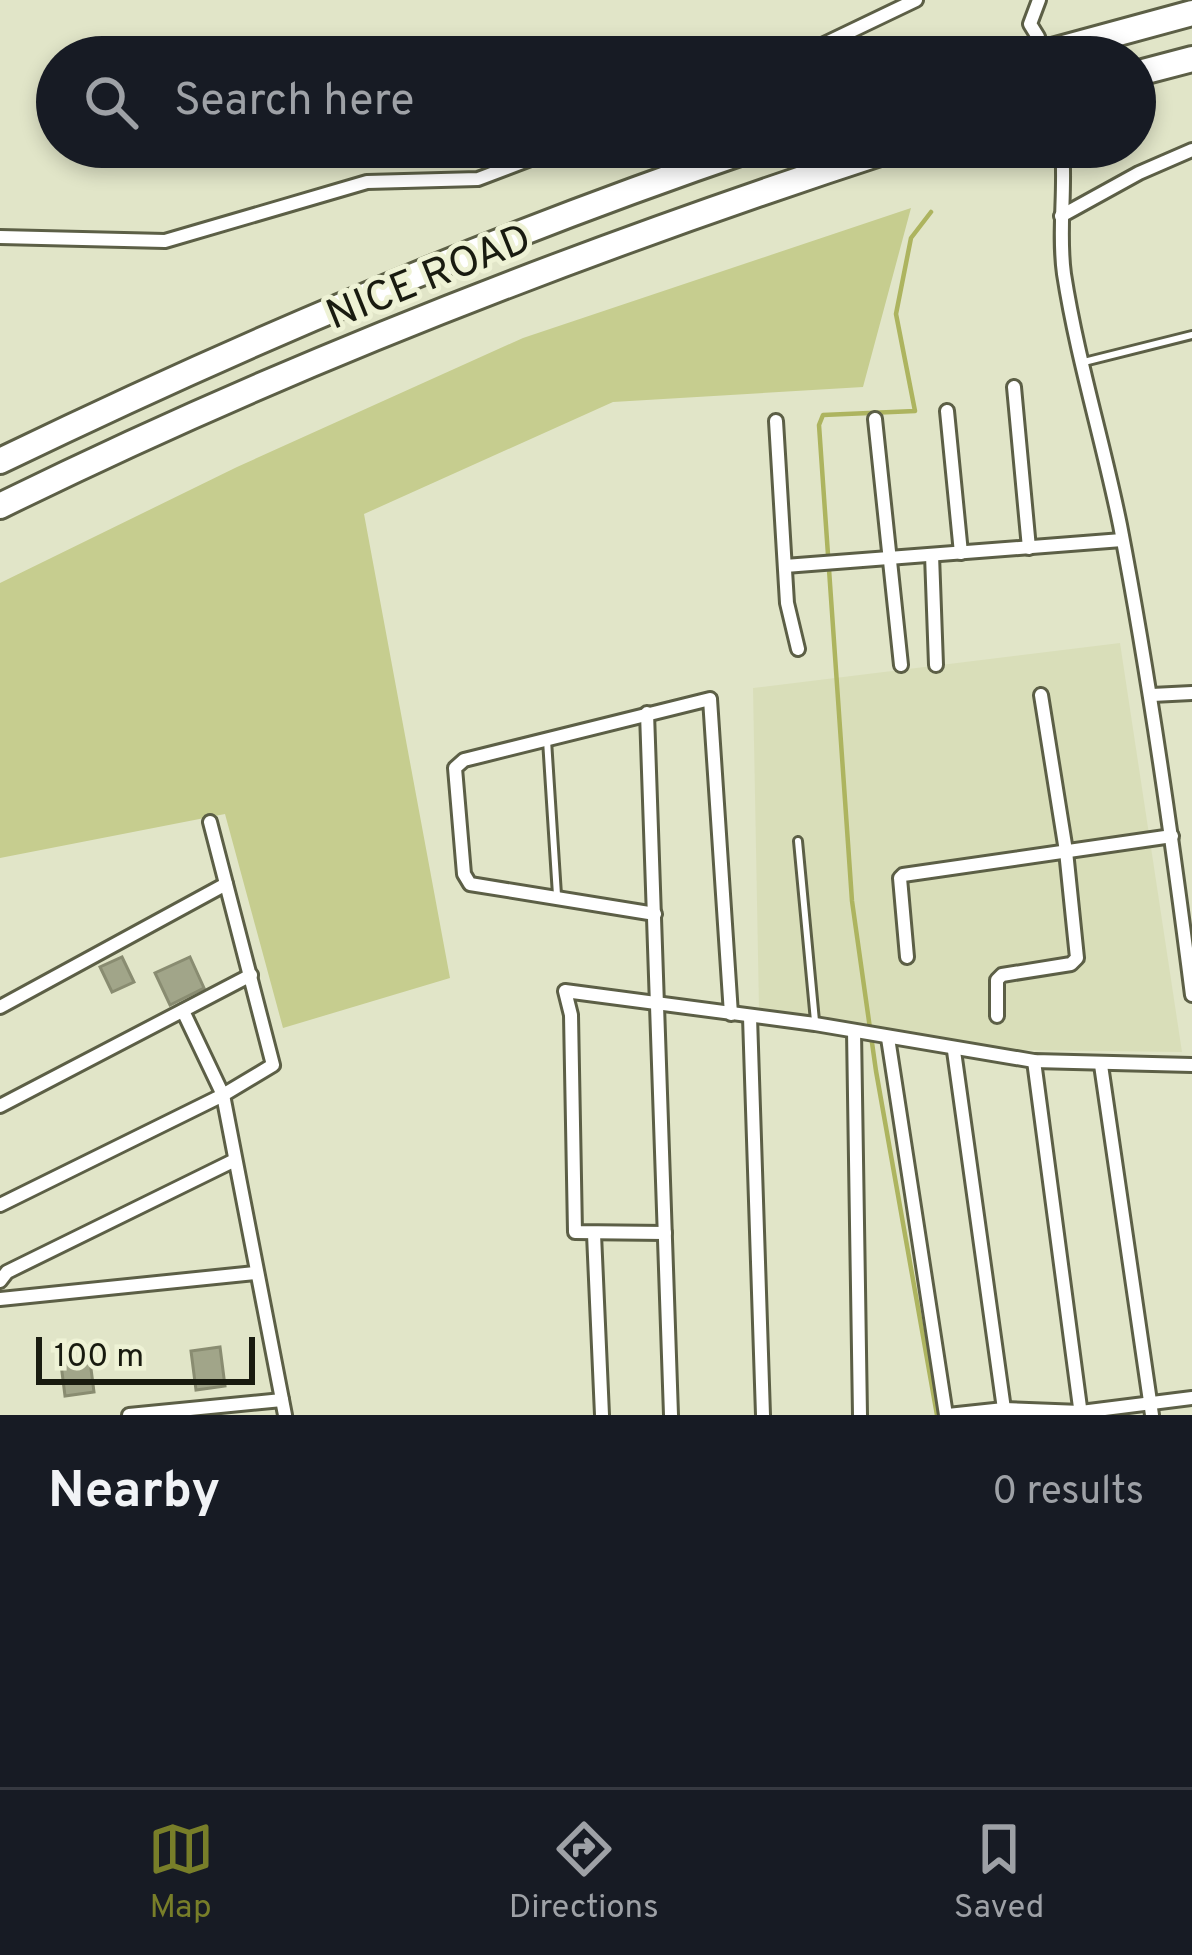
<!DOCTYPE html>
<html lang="en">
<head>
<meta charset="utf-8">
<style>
  body { margin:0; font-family:Overpass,sans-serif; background:#20242c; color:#f1f3f6 }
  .scale { position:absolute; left:36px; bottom:30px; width:219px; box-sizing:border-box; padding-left:12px; border:6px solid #191b10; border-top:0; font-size:33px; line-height:42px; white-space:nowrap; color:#191b10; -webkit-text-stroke:9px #eef2d5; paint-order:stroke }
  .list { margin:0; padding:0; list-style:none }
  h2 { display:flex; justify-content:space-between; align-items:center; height:156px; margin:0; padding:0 48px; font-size:51px }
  h2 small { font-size:39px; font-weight:400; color:#9ea1a6 }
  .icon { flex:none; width:66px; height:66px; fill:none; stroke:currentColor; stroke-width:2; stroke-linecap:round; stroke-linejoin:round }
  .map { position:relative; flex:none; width:1192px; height:1415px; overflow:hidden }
  .search { position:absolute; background:#171b24; box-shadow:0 6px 18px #0003; left:36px; right:36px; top:36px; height:132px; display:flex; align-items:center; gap:30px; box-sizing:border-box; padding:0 42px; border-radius:66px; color:#9ea1a6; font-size:45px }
  .sheet { height:372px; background:#171b24 }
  nav { display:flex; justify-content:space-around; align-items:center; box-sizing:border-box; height:168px; border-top:3px solid #363941; background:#171b24; font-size:33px; color:#9ea1a6 }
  nav a { display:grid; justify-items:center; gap:6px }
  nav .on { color:#787e29 }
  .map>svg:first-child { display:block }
</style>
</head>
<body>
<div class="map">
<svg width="1192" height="1415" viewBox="0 0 1192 1415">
  <rect width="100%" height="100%" fill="#e1e5c8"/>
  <!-- built -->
  <polygon fill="#d9deb9" points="1120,643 1182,1052 1016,1050 759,1009 753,688"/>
  <!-- green -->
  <polygon fill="#c6cd8f" points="911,208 863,387 613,402 364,514 450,978 283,1028 225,814 0,858 0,583 237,467 523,338"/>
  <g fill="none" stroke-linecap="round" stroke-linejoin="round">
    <!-- stream -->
    <polyline stroke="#adb45f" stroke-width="4.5" points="931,212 911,238 896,314 915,411 823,415 819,425 852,901 876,1071 937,1415"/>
  </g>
  <!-- building -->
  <g fill="#a1a589" stroke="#898c71" stroke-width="3">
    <polygon points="122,957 134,982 112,992 100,967"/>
    <polygon points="190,957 204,988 170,1005 155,973"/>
    <polygon points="220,1347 225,1386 196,1390 191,1351"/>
    <polygon points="90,1361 94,1392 65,1396 61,1364"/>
  </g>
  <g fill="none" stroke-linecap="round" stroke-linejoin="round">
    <defs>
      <g id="lane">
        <polyline points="1084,362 1192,335"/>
        <polyline points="547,740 557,895"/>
        <polyline points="798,841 815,1021"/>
      </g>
      <g id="street">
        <polyline points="1038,37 1030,24 1039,0"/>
        <polyline points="797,57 916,0"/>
        <path d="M1062 147C1066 190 1058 231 1064 274 1077 358 1103 441 1120 525 1150 681 1172 837 1192 995"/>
        <polyline points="1061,216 1139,173 1192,150"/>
        <polyline points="0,237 165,241 367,182 478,179 562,147"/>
        <polyline points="1014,387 1029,548"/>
        <polyline points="947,411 961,553"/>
        <polyline points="875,419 901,665"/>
        <polyline points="776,421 787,603 798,649"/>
        <polyline points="932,555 936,665"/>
        <polyline points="785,566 1122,540"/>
        <polyline points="1152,695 1192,693"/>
        <polyline points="647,713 671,1415"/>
        <polyline points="655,914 470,884 464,874 455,768 464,760 710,699 731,1014"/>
        <polyline points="907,957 900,878 903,875 1172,836"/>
        <polyline points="0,1007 226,884"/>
        <polyline points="183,1011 223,1095 273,1065 210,822"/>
        <polyline points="997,1016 997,980 1002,975 1071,964 1077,958 1066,851 1041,695"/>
        <polyline points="750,1017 763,1415"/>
        <polyline points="854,1031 860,1415"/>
        <polyline points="888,1038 946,1415"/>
        <polyline points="954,1051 1004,1409"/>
        <polyline points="1034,1061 1081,1415"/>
        <polyline points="1101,1065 1152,1415"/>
        <polyline points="0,1106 251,975"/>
        <polyline points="0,1205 223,1095 285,1415"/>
        <polyline points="665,1233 575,1232 571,1015 565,991 815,1024 1034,1061 1192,1065"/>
        <polyline points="594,1234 602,1415"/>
        <polyline points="0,1281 7,1272 235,1160"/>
        <polyline points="0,1299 255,1273"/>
        <polyline points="129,1415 282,1400"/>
        <polyline points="948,1415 1004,1409 1081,1412 1192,1398"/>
      </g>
      <g id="highway">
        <polyline points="1030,57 1192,13"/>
        <polyline points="1135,74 1192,59"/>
        <path d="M0 461C246 342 498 235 757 147"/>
        <path d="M0 506C290 363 591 247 898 147"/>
      </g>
    </defs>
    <!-- lane casing -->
    <use href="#lane" stroke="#5c5f46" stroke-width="12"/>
    <!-- street casing -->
    <use href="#street" stroke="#5c5f46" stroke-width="18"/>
    <!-- highway casing -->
    <use href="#highway" stroke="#5c5f46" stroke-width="30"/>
    <!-- lane -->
    <use href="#lane" stroke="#fff" stroke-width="6"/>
    <!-- street -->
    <use href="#street" stroke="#fff" stroke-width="12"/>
    <!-- highway -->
    <use href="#highway" stroke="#fff" stroke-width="24"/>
  </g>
  <g text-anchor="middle" stroke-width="10" stroke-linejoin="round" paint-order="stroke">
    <!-- street labels -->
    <g font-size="42" fill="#191b10" stroke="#eef2d5">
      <text transform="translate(428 275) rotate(-22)" y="15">NICE ROAD</text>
    </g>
  </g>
</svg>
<div class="scale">100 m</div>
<div class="search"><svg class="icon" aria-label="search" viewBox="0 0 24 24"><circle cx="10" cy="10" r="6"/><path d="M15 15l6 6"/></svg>Search here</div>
</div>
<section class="sheet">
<h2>Nearby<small>0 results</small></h2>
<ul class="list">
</ul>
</section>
<nav>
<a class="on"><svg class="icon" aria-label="map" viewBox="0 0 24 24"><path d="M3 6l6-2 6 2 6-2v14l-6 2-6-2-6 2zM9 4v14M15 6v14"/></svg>Map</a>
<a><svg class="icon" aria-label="directions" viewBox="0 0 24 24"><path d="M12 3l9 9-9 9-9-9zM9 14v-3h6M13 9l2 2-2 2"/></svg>Directions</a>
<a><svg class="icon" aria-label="saved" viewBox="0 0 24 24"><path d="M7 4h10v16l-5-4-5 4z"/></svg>Saved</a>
</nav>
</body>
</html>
